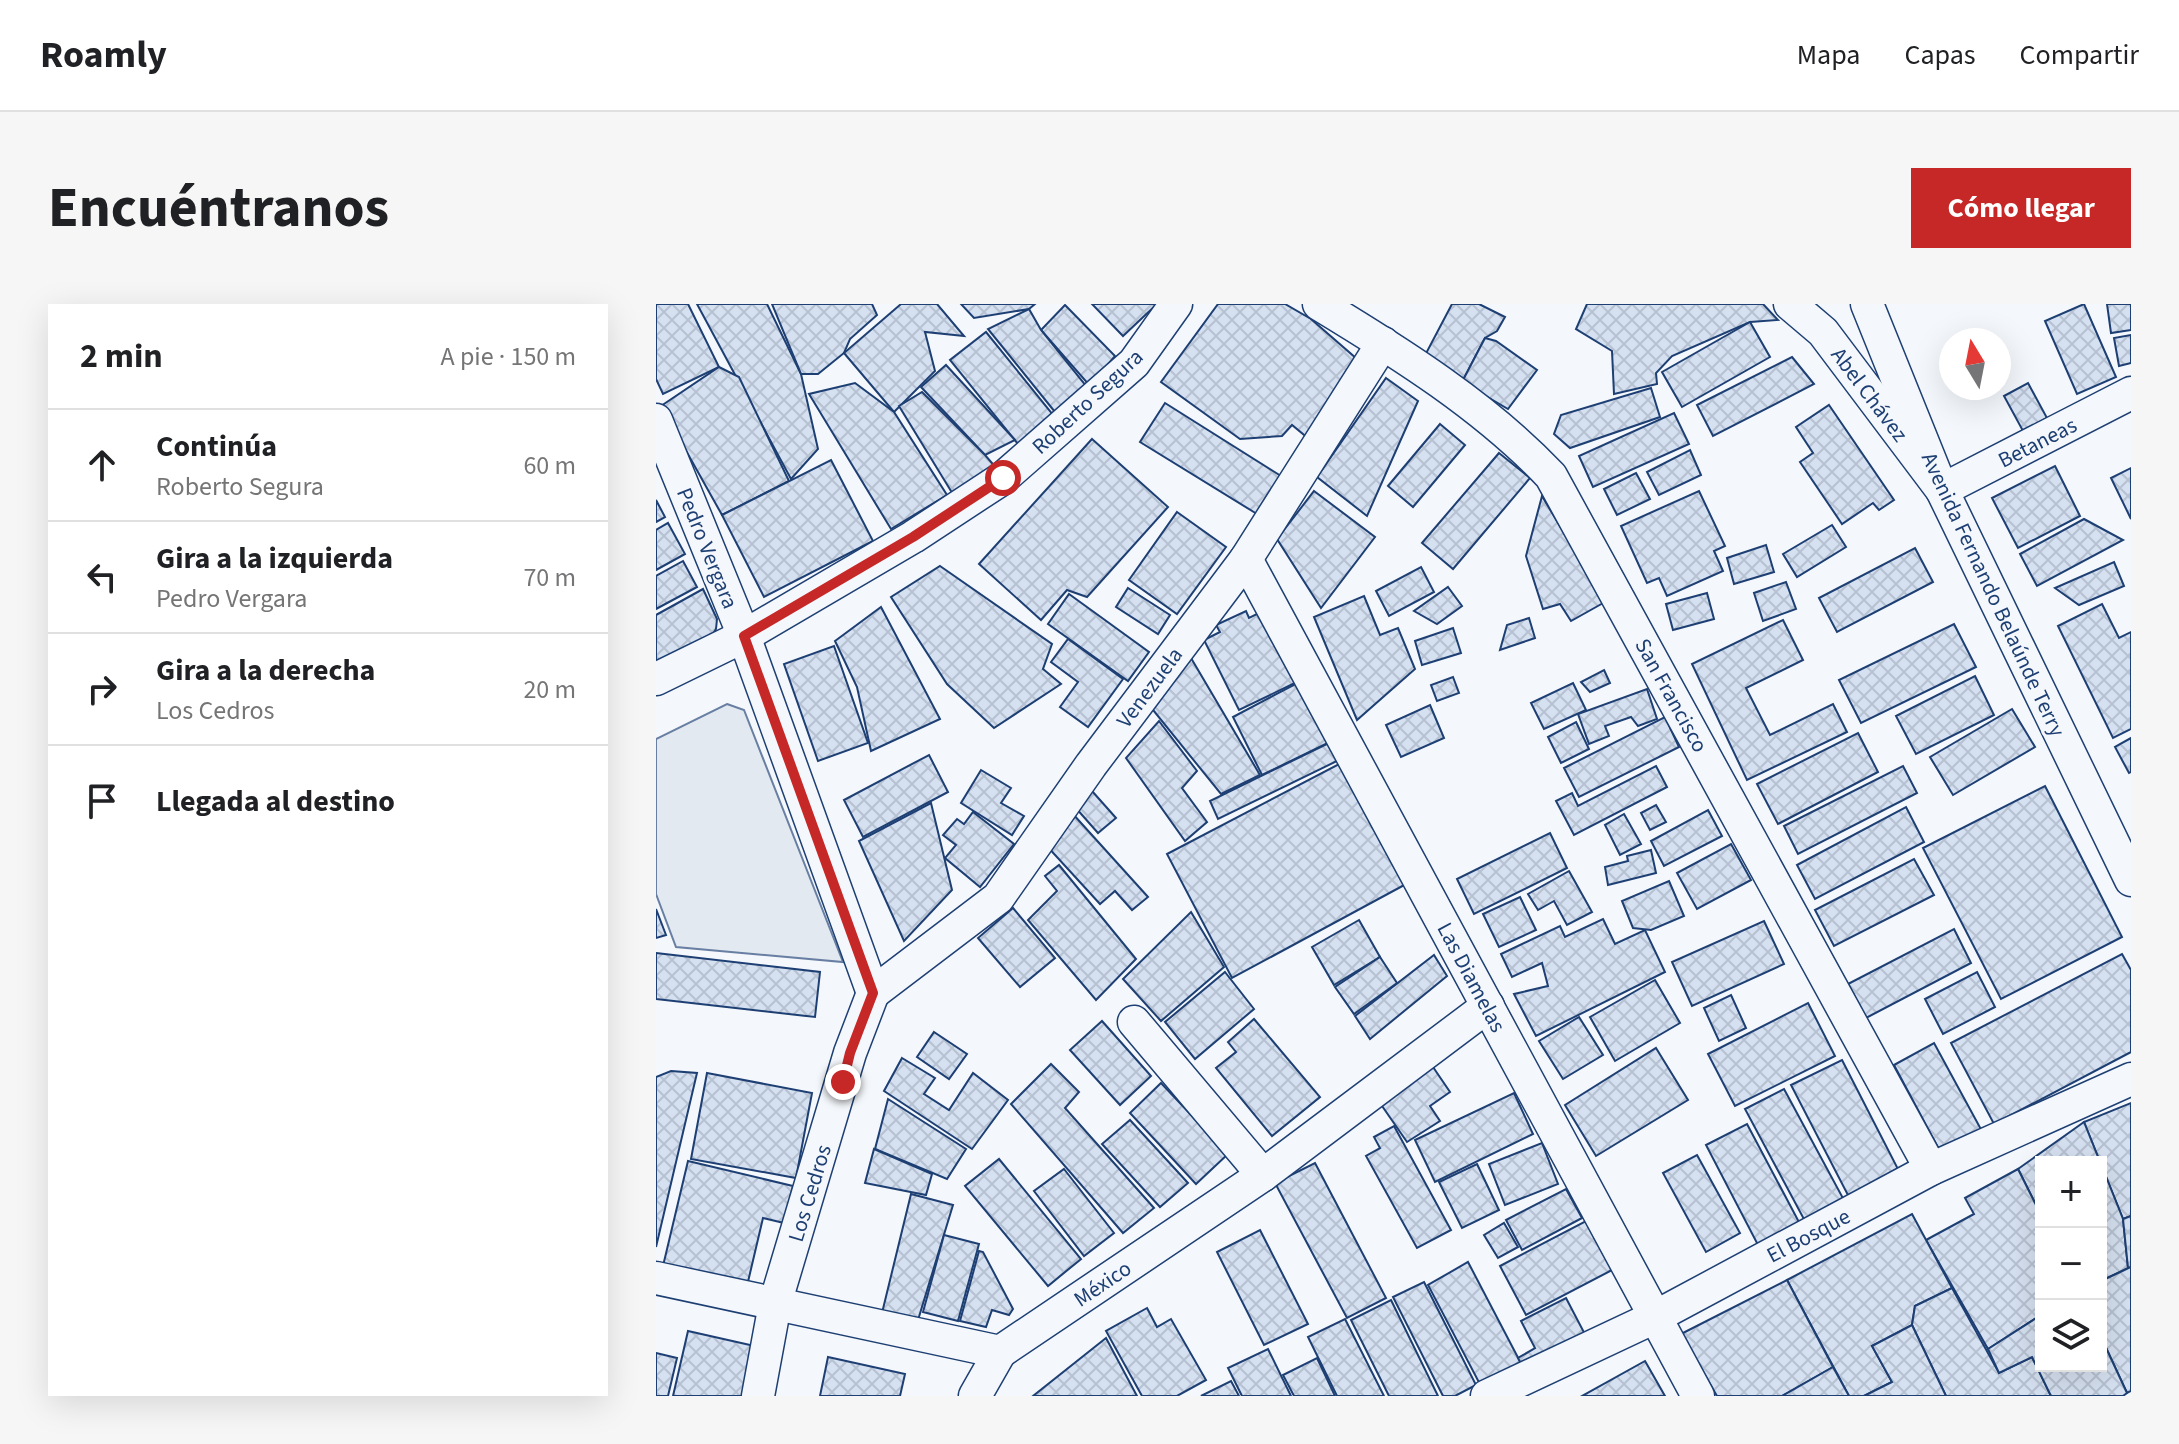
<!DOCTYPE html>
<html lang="es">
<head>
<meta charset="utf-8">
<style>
  body { margin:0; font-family:"Source Sans 3",sans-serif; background:#f6f6f6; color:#202124 }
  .controls { position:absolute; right:24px; bottom:24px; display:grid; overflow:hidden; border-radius:0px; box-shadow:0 8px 32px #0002 }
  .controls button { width:72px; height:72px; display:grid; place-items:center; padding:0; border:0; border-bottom:2px solid #e0e0e0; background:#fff; color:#202124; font:40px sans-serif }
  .compass { position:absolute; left:1283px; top:24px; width:72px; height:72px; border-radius:50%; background:#fff; box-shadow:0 8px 32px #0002; rotate:350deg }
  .stop { position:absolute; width:24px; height:24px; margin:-18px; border:6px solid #c62828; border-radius:50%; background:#fff }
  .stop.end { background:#c62828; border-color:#fff; box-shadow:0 2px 8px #0008 }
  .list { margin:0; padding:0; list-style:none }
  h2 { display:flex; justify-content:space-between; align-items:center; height:104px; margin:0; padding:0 32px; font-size:34px }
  h2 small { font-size:26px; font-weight:400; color:#757577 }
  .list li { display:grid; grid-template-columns:52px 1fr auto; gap:24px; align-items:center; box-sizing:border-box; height:112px; padding:0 32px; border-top:2px solid #e0e0e0 }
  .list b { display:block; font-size:30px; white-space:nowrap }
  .list p { margin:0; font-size:26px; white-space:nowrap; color:#757577 }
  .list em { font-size:26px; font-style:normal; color:#757577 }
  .icon { flex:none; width:44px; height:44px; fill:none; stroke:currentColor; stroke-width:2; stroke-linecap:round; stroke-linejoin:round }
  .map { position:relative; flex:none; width:1475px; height:1092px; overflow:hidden; border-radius:0px }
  header { display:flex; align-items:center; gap:48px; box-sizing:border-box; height:112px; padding:0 40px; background:#fff; border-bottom:2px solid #e0e0e0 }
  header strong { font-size:38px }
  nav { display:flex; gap:44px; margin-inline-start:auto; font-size:28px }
  .intro { display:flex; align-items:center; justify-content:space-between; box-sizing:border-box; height:192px; padding:0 48px }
  h1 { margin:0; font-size:56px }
  .button { padding:20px 36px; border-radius:0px; background:#c62828; color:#fff; font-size:28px; font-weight:700 }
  main { display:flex; gap:48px; padding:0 48px }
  aside { flex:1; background:#fff; border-radius:0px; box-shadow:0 8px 32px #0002 }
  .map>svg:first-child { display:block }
</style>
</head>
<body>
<header>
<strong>Roamly</strong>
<nav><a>Mapa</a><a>Capas</a><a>Compartir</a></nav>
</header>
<div class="intro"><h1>Encuéntranos</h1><a class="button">Cómo llegar</a></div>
<main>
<aside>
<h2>2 min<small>A pie · 150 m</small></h2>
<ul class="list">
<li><svg class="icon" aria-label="ahead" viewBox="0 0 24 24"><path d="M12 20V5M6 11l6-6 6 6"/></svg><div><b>Continúa</b><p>Roberto Segura</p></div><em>60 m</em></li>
<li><svg class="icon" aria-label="left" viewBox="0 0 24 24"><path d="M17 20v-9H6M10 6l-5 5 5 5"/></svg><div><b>Gira a la izquierda</b><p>Pedro Vergara</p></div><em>70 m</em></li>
<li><svg class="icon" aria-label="right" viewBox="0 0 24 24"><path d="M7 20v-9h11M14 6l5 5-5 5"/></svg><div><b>Gira a la derecha</b><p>Los Cedros</p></div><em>20 m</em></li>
<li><svg class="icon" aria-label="arrive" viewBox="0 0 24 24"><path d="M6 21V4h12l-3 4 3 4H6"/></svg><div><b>Llegada al destino</b></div></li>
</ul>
</aside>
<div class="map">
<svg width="1475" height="1092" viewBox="0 0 1475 1092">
  <defs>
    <pattern id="building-cross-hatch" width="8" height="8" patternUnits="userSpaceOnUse" patternTransform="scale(2)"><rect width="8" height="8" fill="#d5e0f0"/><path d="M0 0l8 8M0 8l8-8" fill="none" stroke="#b6c1d1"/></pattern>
  </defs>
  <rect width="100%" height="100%" fill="#f4f7fb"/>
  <!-- green -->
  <polygon fill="#e3e9f0" stroke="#687fa3" stroke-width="2" points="71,400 88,406 187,658 20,643 0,590 0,435"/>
  <!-- building -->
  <g fill="url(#building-cross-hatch)" stroke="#1d3f73" stroke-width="2">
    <polygon points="0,0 32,0 63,63 7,90 0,75"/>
    <polygon points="41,0 111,0 145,70 162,145 135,175"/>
    <polygon points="116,0 216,0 221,11 194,35 188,49 162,70 145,70"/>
    <polygon points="245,0 281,0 308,32 269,28 279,67 238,108 188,49"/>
    <polygon points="305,0 379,0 373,5 318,14"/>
    <polygon points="436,0 501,0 467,32"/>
    <polygon points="562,0 629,0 655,15 709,62 653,135 636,121 626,132 584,135 505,78"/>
    <polygon points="796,0 823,0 849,13 841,27 829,34 806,78 766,57"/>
    <polygon points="931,0 1107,0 1122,16 1094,18 1016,52 1000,69 1001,80 958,90 956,47 920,25"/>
    <polygon points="1428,0 1460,73 1421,90 1389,17"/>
    <polygon points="1451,0 1475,0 1475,26 1455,29"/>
    <polygon points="409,1 459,52 434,82 385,26"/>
    <polygon points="373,5 385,26 431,83 399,108 332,25"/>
    <polygon points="1094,18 1114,53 1026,103 1006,68"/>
    <polygon points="330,28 398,112 362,140 294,56"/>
    <polygon points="1475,31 1475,59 1463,62 1458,34"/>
    <polygon points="829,34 840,37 881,66 852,105 806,78"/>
    <polygon points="1136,53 1158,80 1057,132 1041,101"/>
    <polygon points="290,61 359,136 329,151 265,83"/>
    <polygon points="63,63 83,73 133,177 66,211 5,102"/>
    <polygon points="730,74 762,97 711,212 661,173"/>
    <polygon points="199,79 238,108 291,191 235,225 153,90"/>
    <polygon points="1372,79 1391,114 1367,127 1348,92"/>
    <polygon points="995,84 1004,113 914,144 898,130 905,111"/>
    <polygon points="266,88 329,151 342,166 298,192 243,102"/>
    <polygon points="509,99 625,172 601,210 484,138"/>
    <polygon points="1173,101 1238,196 1223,206 1217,199 1186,220 1144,158 1157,149 1140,123"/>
    <polygon points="1018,109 1033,140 937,183 923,152"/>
    <polygon points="784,120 809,141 757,203 732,182"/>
    <polygon points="436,135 512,203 431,293 411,286 385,316 323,260"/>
    <polygon points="1034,146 1045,171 1003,191 991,168"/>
    <polygon points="843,149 874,174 797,265 766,239"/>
    <polygon points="175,156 217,237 108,293 66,211"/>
    <polygon points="1399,162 1424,212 1362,244 1336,194"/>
    <polygon points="1475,164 1475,215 1455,174"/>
    <polygon points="980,169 994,195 961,211 948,185"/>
    <polygon points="658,187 719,233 665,304 621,235"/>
    <polygon points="1043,187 1069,242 1058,247 1067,267 1011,292 1003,274 991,279 965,222"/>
    <polygon points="886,192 949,298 915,317 904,300 887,305 870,252"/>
    <polygon points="0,196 9,213 0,218"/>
    <polygon points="521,208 570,243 521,310 473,276"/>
    <polygon points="1428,215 1467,236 1381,282 1364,250"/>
    <polygon points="12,219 29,250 0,266 0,226"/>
    <polygon points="1176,221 1190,243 1141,273 1127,250"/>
    <polygon points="1110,241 1118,268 1078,280 1071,254"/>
    <polygon points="1259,244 1277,278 1181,328 1163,294"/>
    <polygon points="27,257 41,283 0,305 0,272"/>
    <polygon points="1458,258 1468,282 1423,301 1399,284"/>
    <polygon points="284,262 396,340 387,365 405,380 338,424 291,380 235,293"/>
    <polygon points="765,263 778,288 733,312 720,287"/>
    <polygon points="1130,278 1140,305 1107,317 1098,289"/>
    <polygon points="792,283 806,302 781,320 758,307"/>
    <polygon points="472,284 514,311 502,330 460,303"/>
    <polygon points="47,285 61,315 60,325 51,339 0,365 0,311"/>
    <polygon points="1051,289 1058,315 1017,326 1010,300"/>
    <polygon points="413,290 493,348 472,377 392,320"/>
    <polygon points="708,292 724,331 742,324 759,365 701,416 658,313"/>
    <polygon points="1446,300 1463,334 1475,328 1475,425 1457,434 1402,322"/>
    <polygon points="225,303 284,415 215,447 201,383 179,337"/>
    <polygon points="609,306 645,376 583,406 548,336 564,328 560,321 590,307 593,314"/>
    <polygon points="873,314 879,334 844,346 851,321"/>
    <polygon points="1127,316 1147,356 1090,384 1114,431 1177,400 1191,428 1091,476 1036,360"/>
    <polygon points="1298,320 1320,363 1205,419 1183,376"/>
    <polygon points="797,324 805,349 766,361 759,337"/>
    <polygon points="412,335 467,375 432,423 404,403 422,378 395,358"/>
    <polygon points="178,342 212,439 162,457 128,360"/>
    <polygon points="535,354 604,471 565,490 493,401"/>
    <polygon points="948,366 954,379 934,388 925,378"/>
    <polygon points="1319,372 1338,411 1260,450 1240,412"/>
    <polygon points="797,373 803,389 781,397 775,381"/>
    <polygon points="649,375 680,435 606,471 577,413"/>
    <polygon points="917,379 930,406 888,425 875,399"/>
    <polygon points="991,385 1001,415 982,422 975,413 949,422 953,432 933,440 922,410"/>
    <polygon points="774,401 788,434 745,453 730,421"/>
    <polygon points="1356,405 1379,443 1297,491 1274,453"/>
    <polygon points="1009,413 1023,443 923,493 908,464"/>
    <polygon points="503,417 541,467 526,484 551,518 529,537 470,454"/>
    <polygon points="920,418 933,445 905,459 892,433"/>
    <polygon points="1202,429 1222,468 1122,520 1101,480"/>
    <polygon points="1475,434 1475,468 1473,469 1459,443"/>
    <polygon points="677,437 685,455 562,515 554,497"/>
    <polygon points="273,451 292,488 207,533 188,496"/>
    <polygon points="687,458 752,579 576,674 511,550"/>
    <polygon points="1000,462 1011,483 918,531 900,497 916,489 922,502"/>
    <polygon points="1247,462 1261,489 1142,550 1128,522"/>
    <polygon points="325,466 355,484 345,499 368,512 356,531 305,499"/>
    <polygon points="1389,482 1466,633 1345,695 1267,544"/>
    <polygon points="436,487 460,514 442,529 419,503"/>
    <polygon points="275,499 296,586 248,637 203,537"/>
    <polygon points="1000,501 1010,518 994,526 985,509"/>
    <polygon points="1250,503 1268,538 1159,595 1141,561"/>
    <polygon points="1052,506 1066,532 1008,562 995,537"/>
    <polygon points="317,508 358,540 324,583 289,554 300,541 287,531 301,515 308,520"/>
    <polygon points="416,509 492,593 476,606 459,587 444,600 389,540"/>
    <polygon points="968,510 985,540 964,551 949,521"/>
    <polygon points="894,529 911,564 818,610 801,575"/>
    <polygon points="1075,540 1095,576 1041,605 1021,569"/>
    <polygon points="995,546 1000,569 952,581 949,563 972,557 971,552"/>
    <polygon points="1258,555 1278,591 1178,642 1159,606"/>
    <polygon points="403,561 480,655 440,696 372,616 401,587 389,572"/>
    <polygon points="913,567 936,608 911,621 898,597 882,606 872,590"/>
    <polygon points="1013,577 1028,612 995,626 977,624 966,597"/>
    <polygon points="864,593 880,626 843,643 827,610"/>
    <polygon points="357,604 399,654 364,683 322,634"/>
    <polygon points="0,605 10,631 0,634"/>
    <polygon points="535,608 568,663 505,717 467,675"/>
    <polygon points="947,615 959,640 989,626 1009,668 880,732 858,690 892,682 886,659 856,673 845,650 904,622 909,633"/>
    <polygon points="703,616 724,653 678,681 656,643"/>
    <polygon points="1108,617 1128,660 1036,702 1016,658"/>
    <polygon points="1298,625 1315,659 1210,714 1192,680"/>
    <polygon points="0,649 164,668 159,713 0,695"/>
    <polygon points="1466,650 1475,666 1475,748 1338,820 1295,739"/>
    <polygon points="778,651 791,672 714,735 699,712"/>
    <polygon points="724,653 741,679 698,710 679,683"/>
    <polygon points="569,668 598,705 539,755 509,718"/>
    <polygon points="1321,668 1339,703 1287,730 1269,695"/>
    <polygon points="999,676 1024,719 959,757 934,713"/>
    <polygon points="1075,691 1090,724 1063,737 1048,704"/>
    <polygon points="1152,699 1179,752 1079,802 1052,750"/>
    <polygon points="923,713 947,751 907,775 883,737"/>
    <polygon points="598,715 664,793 616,832 560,764 580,748 572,738"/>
    <polygon points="446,717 495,772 464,801 414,746"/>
    <polygon points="278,728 311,750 293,775 261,753"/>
    <polygon points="1278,739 1327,829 1286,851 1238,761"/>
    <polygon points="1000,744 1032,796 940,852 909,801"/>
    <polygon points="246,754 279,774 268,790 293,806 317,769 352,796 316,845 228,787"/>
    <polygon points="1186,756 1245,871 1195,897 1135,781"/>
    <polygon points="395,760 423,788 409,804 498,904 467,929 355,800"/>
    <polygon points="777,763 794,788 774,802 784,817 751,838 724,799"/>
    <polygon points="15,767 41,769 0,943 0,773"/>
    <polygon points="51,769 156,789 140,874 35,855"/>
    <polygon points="505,779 572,850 540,880 474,809"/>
    <polygon points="1128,785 1189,898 1150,919 1089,805"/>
    <polygon points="858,789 877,830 779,878 759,836"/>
    <polygon points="232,795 310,845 291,875 219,845"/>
    <polygon points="1475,799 1475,912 1467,915 1428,818"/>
    <polygon points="474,816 532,879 504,903 446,840"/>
    <polygon points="1428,818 1444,858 1385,858 1385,911 1362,865"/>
    <polygon points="1091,820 1144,920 1102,941 1050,841"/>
    <polygon points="738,822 795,926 761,944 710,852 724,844 718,833"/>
    <polygon points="886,839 902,880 849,901 833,860"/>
    <polygon points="218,845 276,870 270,891 209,879"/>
    <polygon points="1041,851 1084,929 1050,948 1007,869"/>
    <polygon points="343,855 425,955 392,982 309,882"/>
    <polygon points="32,857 137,882 128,919 107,914 91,982 7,962"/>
    <polygon points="659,859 730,994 691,1014 619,879"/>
    <polygon points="821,860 843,906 806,924 783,878"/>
    <polygon points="1445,860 1467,915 1472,964 1445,977"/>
    <polygon points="408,865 458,929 428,952 378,887"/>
    <polygon points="1362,865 1385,911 1385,1011 1332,1045 1270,936 1318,910 1309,894"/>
    <polygon points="910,885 926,914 866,946 850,916"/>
    <polygon points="255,890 297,901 262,1016 226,1009"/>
    <polygon points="1256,910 1296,984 1259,1002 1256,1021 1216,1042 1236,1078 1208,1092 1193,1092 1131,976"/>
    <polygon points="1475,912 1475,963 1472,964 1467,915"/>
    <polygon points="930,917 956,966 870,1011 844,962"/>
    <polygon points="848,919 862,943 842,954 828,931"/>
    <polygon points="604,926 652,1020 608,1041 561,948"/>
    <polygon points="288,931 323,940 302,1017 267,1008"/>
    <polygon points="323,947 327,948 357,1005 353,1011 336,1006 330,1023 304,1017"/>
    <polygon points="812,958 869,1067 828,1088 772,981"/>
    <polygon points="1475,963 1475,1087 1471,1089 1445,1033 1445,977"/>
    <polygon points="1131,976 1177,1063 1126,1092 1061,1092 1025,1030"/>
    <polygon points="768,978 820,1081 799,1092 787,1092 737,993"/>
    <polygon points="1296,984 1343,1069 1376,1053 1395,1092 1290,1092 1256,1021 1259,1002"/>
    <polygon points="910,994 933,1038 871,1071 862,1054 879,1044 865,1017"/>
    <polygon points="735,996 782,1092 733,1092 695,1016"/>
    <polygon points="491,1004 501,1023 515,1015 550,1076 521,1092 486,1092 450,1027"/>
    <polygon points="1385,1011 1385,1062 1445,1062 1445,1033 1471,1089 1467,1092 1395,1092 1376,1053 1343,1069 1332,1045"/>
    <polygon points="689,1015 728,1092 681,1092 652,1033"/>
    <polygon points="1256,1021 1290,1092 1208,1092 1236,1078 1216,1042"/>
    <polygon points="32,1027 103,1043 92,1092 17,1092"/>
    <polygon points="450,1034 481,1092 377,1092"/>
    <polygon points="612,1045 635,1092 586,1092 572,1064"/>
    <polygon points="0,1049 21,1054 12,1092 0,1092"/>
    <polygon points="172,1053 249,1070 244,1092 164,1092"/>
    <polygon points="661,1054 679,1092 638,1092 627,1071"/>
    <polygon points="989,1057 1009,1092 926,1092"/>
    <polygon points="1177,1063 1193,1092 1126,1092"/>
    <polygon points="575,1077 583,1092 545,1092"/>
  </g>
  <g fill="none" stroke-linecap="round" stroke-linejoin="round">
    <defs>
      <g id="street">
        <path d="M663 0C744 49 830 103 895 172L1275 865"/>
        <polyline points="1134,0 1167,28 1286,186 1475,89"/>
        <polyline points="1211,0 1286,186 1475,576"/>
        <polyline points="0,116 88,332 217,689"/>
        <polyline points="590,255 1042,1092"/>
        <polyline points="0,375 88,332 257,233 347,174 478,59 520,0"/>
        <polyline points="217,689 342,594 435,461 590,255 727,39"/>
        <polyline points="478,718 607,871"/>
        <polyline points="0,974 344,1048 607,871 832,702"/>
        <polyline points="102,1092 119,1000 194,749 217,689"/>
        <polyline points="319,1092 344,1048"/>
        <polyline points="831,1092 999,1013 1275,865 1475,775"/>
      </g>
    </defs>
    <!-- street casing -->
    <use href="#street" stroke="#1d3f73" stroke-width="35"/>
    <!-- street -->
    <use href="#street" stroke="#f4f7fb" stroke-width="32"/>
  </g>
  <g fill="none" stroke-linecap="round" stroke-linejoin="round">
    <!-- route -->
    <polyline stroke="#c62828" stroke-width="10" points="187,778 194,749 217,689 88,332 257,233 347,174"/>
  </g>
  <g text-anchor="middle" stroke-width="6" stroke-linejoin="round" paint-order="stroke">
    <!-- street labels -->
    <g font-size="22" fill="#1d3f73" stroke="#f4f7fb">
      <text transform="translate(1214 90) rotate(53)" y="8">Abel Chávez</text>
      <text transform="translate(431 97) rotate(-43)" y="8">Roberto Segura</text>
      <text transform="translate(1381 138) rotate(-27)" y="8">Betaneas</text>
      <text transform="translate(52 244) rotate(68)" y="8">Pedro Vergara</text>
      <text transform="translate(1338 290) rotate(65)" y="8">Avenida Fernando Belaúnde Terry</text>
      <text transform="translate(493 383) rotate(-53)" y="8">Venezuela</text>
      <text transform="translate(1016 391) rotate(61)" y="8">San Francisco</text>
      <text transform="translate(816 673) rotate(62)" y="8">Las Diamelas</text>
      <text transform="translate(153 889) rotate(-73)" y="8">Los Cedros</text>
      <text transform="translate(1152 931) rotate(-28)" y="8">El Bosque</text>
      <text transform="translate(446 979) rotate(-34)" y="8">México</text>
    </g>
  </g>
</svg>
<div class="controls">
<button>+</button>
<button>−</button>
<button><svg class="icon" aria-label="layers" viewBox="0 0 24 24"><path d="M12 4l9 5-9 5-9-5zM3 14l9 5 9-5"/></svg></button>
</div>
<svg class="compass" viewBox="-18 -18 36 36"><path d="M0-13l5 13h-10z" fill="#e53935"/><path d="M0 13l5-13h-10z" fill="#757577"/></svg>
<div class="stop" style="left:347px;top:174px"></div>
<div class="stop end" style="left:187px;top:778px"></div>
</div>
</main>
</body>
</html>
